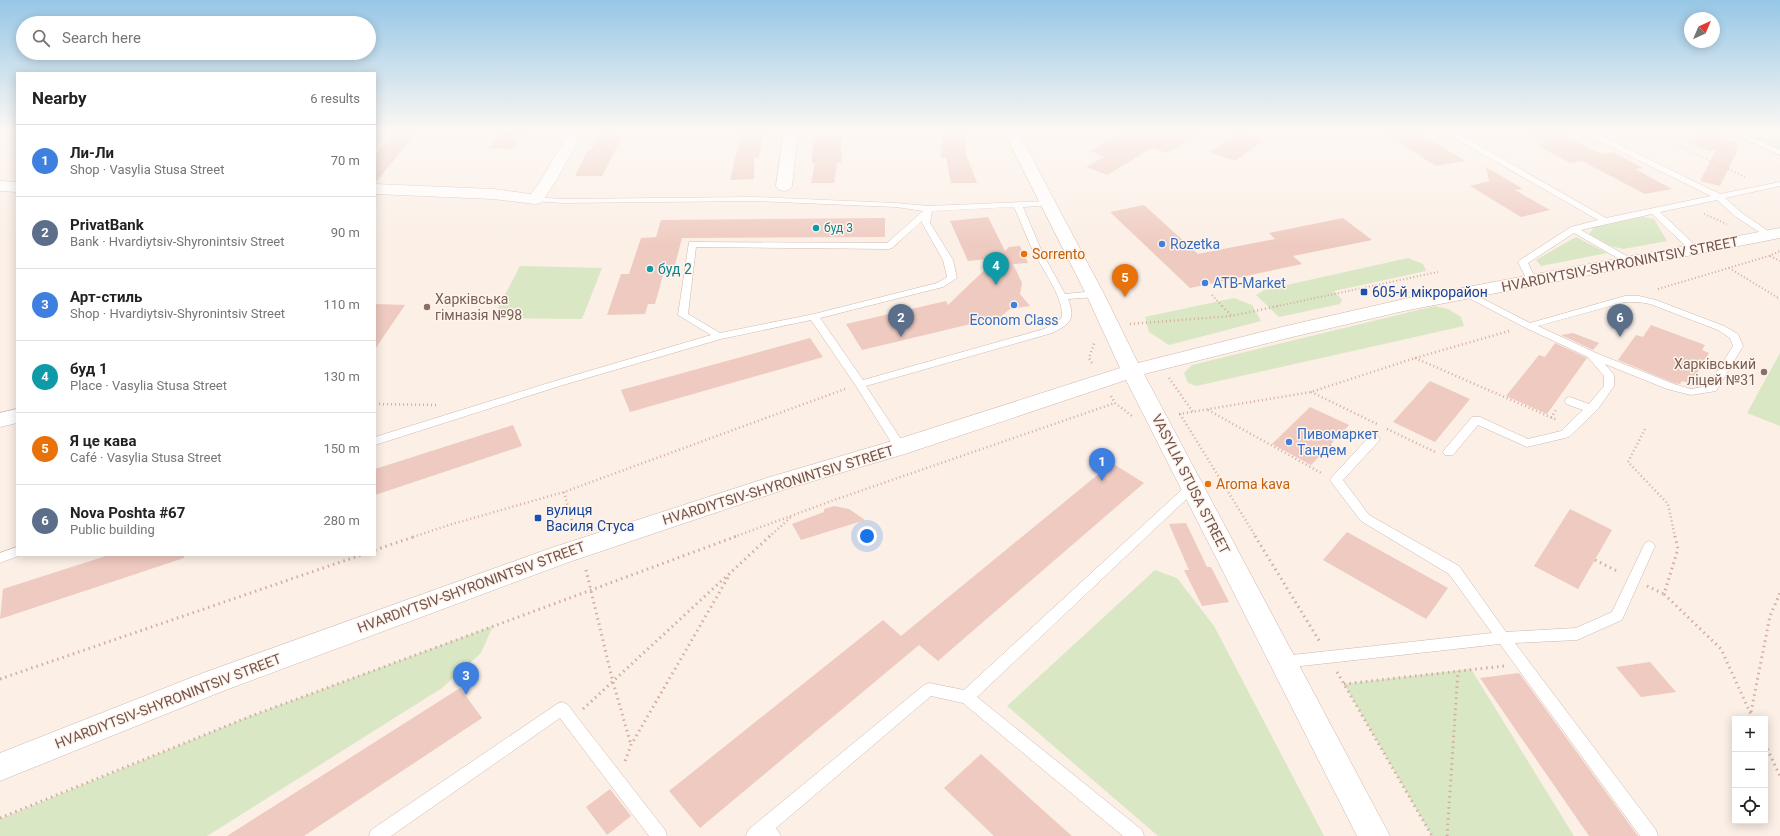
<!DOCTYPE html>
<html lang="en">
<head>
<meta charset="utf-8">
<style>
  body { margin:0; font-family:Roboto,sans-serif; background:#f2f2f2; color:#222 }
  .controls { position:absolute; right:12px; bottom:12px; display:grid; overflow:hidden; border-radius:0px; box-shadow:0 2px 10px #0003 }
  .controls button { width:36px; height:36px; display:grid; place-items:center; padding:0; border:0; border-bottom:1px solid #e0e0e0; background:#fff; color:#222; font:20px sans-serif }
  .compass { position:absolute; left:1684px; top:12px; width:36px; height:36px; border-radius:50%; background:#fff; box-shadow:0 2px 10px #0003; rotate:44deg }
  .you { position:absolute; left:867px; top:536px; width:14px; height:14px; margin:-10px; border:3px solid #fff; border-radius:50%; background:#1a73e8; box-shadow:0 0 0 6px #1a73e833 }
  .badge { display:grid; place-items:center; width:26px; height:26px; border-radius:50%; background:#dc5954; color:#fff; font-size:13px; font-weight:700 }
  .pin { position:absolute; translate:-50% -33px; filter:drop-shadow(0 1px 2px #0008) }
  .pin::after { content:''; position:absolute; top:21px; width:14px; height:12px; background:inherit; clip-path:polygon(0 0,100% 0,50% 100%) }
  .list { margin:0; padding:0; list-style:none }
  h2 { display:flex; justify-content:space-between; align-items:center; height:52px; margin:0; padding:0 16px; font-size:17px }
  h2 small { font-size:13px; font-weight:400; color:#767676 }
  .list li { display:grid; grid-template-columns:26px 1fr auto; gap:12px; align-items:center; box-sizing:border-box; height:72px; padding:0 16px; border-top:1px solid #e0e0e0 }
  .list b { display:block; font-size:15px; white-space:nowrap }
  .list p { margin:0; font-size:13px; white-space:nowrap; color:#767676 }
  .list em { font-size:13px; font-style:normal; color:#767676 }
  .icon { flex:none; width:22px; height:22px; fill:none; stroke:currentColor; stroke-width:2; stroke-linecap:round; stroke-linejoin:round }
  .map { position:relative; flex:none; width:1780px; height:836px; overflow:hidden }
  .search { position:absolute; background:#fff; box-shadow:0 2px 10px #0003; left:16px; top:16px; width:360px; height:44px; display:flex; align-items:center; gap:10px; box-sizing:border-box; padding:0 14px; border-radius:22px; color:#767676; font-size:15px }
  .panel { position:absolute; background:#fff; box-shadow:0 2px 10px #0003; left:16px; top:72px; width:360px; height:484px; border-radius:0px }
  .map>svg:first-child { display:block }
</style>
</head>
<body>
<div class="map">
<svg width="1780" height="836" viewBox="0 0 1780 836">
  <rect width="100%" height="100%" fill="#fbefe6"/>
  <!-- green -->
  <g fill="#d9e7c5">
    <polygon points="1730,130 1780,130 1780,153"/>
    <polygon points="1643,217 1654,219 1667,241 1623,249 1611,246 1589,234 1594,227"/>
    <polygon points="1576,237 1607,253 1541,266 1536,260"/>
    <polygon points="1408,258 1423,264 1426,271 1334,291 1342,300 1340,304 1279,317 1256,295 1264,290"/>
    <polygon points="520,266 602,268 582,319 493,318"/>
    <polygon points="1234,298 1252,305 1261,321 1169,345 1149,332 1145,317"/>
    <polygon points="1435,306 1448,309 1461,317 1464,326 1196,386 1188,383 1184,373 1192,365"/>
    <polygon points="1780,353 1780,426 1747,413"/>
    <polygon points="1155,570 1177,578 1214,626 1324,836 1158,836 1007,706"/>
    <polygon points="493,626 481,653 442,688 207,836 0,836 0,819 251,716"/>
    <polygon points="1471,669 1574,836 1432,836 1344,684"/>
  </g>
  <!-- building -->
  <g fill="#eecac0">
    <polygon points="396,130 419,130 375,183 375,155"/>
    <polygon points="504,130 527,130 513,149 489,148"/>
    <polygon points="742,130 764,131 759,158 754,158 754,179 730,180"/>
    <polygon points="941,130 965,130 966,154 977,183 951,183 946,158 941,158"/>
    <polygon points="1127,130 1205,130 1167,153 1152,148 1107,175 1086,167 1104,157 1090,151"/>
    <polygon points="1378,130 1413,130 1466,161 1436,166"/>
    <polygon points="1519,130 1554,130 1601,154 1613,152 1643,168 1635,169 1672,189 1645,194 1582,161 1570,163 1537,145 1545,143"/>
    <polygon points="1711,131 1740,145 1733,146 1738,149 1720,186 1700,181 1716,150 1709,151 1679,138"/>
    <polygon points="1240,132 1265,140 1235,161 1210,152"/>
    <polygon points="599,135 623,135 602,176 575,176 588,150 591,150"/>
    <polygon points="841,136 842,163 837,163 834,183 811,183 815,163 812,163 813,137"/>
    <polygon points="1486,167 1523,189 1515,190 1550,210 1521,217 1470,186 1489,181"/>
    <polygon points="1144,205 1198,254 1275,239 1269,233 1343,218 1372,240 1293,256 1302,264 1190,288 1110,212"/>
    <polygon points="988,217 1005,251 1009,247 1020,246 1028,263 1013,264 1022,283 1020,294 1030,306 1010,309 1000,317 862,350 846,324 946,301 948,305 997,258 968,261 950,221"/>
    <polygon points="885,218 885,237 682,238 675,265 670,265 668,275 663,275 655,304 648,304 645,314 607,315 621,274 629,274 641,238 656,237 661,220"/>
    <polygon points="375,304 405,305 375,349"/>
    <polygon points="1651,325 1705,345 1702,350 1709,353 1691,384 1682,381 1680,384 1674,383 1618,360 1636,335 1643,337"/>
    <polygon points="1573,333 1599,343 1593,350 1561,335"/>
    <polygon points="810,338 823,357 630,412 621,390"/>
    <polygon points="1555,343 1587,358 1547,414 1506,396 1539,355 1545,357"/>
    <polygon points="1430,381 1470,399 1435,442 1393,422"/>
    <polygon points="1310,407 1349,425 1311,465 1272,444"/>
    <polygon points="513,425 522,446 375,495 375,469"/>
    <polygon points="1112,463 1144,483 938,661 919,645 700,828 669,791 883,620 901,636"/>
    <polygon points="834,506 849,509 865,520 801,540 792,524 824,512 824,509"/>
    <polygon points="1570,509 1612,530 1578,589 1534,566"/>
    <polygon points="1186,523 1207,567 1211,567 1229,602 1202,606 1184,570 1189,570 1169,524"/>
    <polygon points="1347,532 1448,588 1426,619 1323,560"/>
    <polygon points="109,555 184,555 184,558 0,619 3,589"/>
    <polygon points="1650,662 1676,692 1641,697 1616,667"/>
    <polygon points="1519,673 1638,836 1589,836 1480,678"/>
    <polygon points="460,688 482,718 304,836 227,836"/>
    <polygon points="981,754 1054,820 1072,836 994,836 944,788"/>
    <polygon points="610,789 631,816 607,835 586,807"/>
  </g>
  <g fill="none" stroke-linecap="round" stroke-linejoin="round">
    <defs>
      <g id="lane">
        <polygon points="1090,130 1101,130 1106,132 1102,134"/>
        <polygon points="1444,130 1452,130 1606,218 1711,196 1581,132 1581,130 1589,130 1720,194 1780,182 1780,186 1725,198 1742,213 1774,235 1770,238 1767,237 1736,217 1717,200 1660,212 1698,248 1699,250 1698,252 1692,252 1652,214 1581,230 1634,260 1636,262 1634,264 1628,264 1574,233 1528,263 1536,280 1534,282 1528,282 1518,262 1520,260 1571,227 1598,220 1444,132"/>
        <polygon points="1726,130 1735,130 1780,150 1780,155"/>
        <path d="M532 197 562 199 754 197 896 203 928 206 1049 201H1052V205L1023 207 1042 252 1065 294 1095 291 1100 294 1095 297 1068 299C1076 320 1070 324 1052 333L866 386 906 447 904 450H896L856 386 811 320 721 339 563 385 375 445V437L555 381 711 335 678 315 689 242 887 243 923 211 896 207 754 201 562 203 535 201H532ZM1014 207C1021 222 1026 236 1033 251 1041 267 1067 302 1061 319L1044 329 863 380 820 318 943 287 957 278 953 260 930 223 932 211ZM922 221V223L943 260 947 277 937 283 814 314 720 333 688 314 696 247 889 249 892 248Z"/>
        <path d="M1466 290 1530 323 1625 296H1639L1656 300 1724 326 1738 334 1743 346 1716 391 1691 395 1667 389 1605 364 1614 375V386L1598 409 1569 437 1527 447 1478 425 1453 455H1445L1443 452 1445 449 1472 417H1480L1528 439 1561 431 1583 410 1566 404 1565 401 1566 398 1570 397 1589 404 1604 386V376L1588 357 1526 328 1463 295 1461 293 1463 291ZM1625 302H1639L1650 304 1718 330 1730 338 1733 346 1708 386 1691 389 1674 384 1596 353 1538 326Z"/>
        <polygon points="1374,435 1378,436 1380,439 1378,442 1343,480 1369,515 1459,566 1506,632 1576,628 1612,612 1645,543 1649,541 1653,543 1655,546 1622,620 1577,640 1515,643 1656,830 1658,836 1640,836 1500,644 1283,668 1278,666 1276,662 1278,658 1283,656 1492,633 1449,574 1361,521 1332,483 1330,480 1332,477 1370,436"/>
        <polygon points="1192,483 1196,484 1198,487 1196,490 977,697 1142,830 1144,836 1123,836 963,703 931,696 776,828 781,836 746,836 748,830 924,685 929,683 964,690 1188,484"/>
        <polygon points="17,547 17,555 21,555 0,563 0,553"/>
        <polygon points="562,702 567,704 665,830 667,836 649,836 560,718 391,836 369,836 371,830 557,704"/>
      </g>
      <g id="street">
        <polygon points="570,130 584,130 556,181 541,203 535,204 493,199 375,194 375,184 493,189 531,194 541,180"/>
        <polygon points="784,130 798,130 792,186 790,189 784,191 778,189 776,186"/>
        <polygon points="0,181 17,182 17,192 0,191"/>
        <polygon points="17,409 17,423 0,427 0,413"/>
      </g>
      <polygon id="secondary" points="1003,130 1017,130 1104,294 1138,363 1286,326 1404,299 1780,228 1780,238 1404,311 1288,338 1144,374 1390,836 1357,836 1126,380 908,453 786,489 569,562 223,691 0,781 0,753 203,673 551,548 770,477 892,441 1120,368 1086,294"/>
    </defs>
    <!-- lane casing -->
    <use href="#lane" stroke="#ceb8b0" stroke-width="1"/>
    <!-- street casing -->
    <use href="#street" stroke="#ceb8b0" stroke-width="1"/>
    <!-- secondary casing -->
    <use href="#secondary" stroke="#d0b6ae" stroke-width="1"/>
    <!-- path-far2 -->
    <g stroke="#d3ada3" stroke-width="2" stroke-dasharray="1 2.5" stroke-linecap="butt">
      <polyline points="1284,130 1301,142"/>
      <polyline points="1646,130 1747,178"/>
      <polyline points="1704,214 1727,224"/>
      <polyline points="1770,256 1780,261"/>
      <polyline points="1729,268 1780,299"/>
      <polyline points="1658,289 1769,256 1780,251"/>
      <polyline points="1212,295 1223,307"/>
      <polyline points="1273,307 1438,272"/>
    </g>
    <!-- path-far1 -->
    <g stroke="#d3ada3" stroke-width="2.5" stroke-dasharray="1 3" stroke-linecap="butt">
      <polyline points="1222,306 1231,315"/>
      <polyline points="1130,324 1231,316 1278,306"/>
      <polyline points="1415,358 1557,420"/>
      <polyline points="1092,363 1089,358 1095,341"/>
      <polyline points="1169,378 1193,412"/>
      <polyline points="1311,392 1377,424"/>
      <polyline points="1111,396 1115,403 1132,416"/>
      <polyline points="375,404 436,405"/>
      <polyline points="1208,410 1323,474"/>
      <polyline points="1179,414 1311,392 1415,358 1509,331"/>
      <polyline points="1180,414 1256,537"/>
      <polyline points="1551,418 1557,408"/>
      <polyline points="1387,429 1435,452"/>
      <polyline points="1645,429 1628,462 1668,504 1675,537"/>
      <polyline points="1330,445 1342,451"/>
      <polyline points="564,492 573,525"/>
      <polyline points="413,537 449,525 564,492 845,389"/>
      <polyline points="734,537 834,500 1115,403"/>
      <polyline points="769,537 791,517"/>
    </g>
    <!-- path -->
    <g stroke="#d3ada3" stroke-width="3" stroke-dasharray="1.5 4" stroke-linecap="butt">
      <polyline points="1255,536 1320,642"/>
      <polyline points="1675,536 1678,549 1664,594 1721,649 1753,719"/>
      <polyline points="375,550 416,536"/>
      <polyline points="1595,560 1619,572"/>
      <polyline points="586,570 613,682 631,745"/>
      <polyline points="1647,586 1664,594"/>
      <polyline points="1337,672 1432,836"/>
      <polyline points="0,679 361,555"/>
      <polyline points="1344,684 1504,666"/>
      <polyline points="583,709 770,536"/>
      <polyline points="1751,712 1770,616 1780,593"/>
      <polyline points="1765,744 1780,776"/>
      <polyline points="625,761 631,745 730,574"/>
      <polyline points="0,818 251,716 737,536"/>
      <polyline points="1447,836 1458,671"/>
    </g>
    <!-- lane -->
    <use href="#lane" fill="#fff" fill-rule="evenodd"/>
    <!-- street -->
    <use href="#street" fill="#fff" fill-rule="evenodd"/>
    <!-- secondary -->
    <use href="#secondary" fill="#fff" fill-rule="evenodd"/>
  </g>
  <!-- sky -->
  <linearGradient id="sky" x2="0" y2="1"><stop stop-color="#96c7e6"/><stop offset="0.53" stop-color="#fdf8f4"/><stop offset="1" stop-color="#fdf8f4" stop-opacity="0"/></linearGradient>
  <rect width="1780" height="247" fill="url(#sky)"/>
  <!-- markers -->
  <g fill="#0f9aa8" stroke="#fef4ec" stroke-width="1.5">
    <circle cx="816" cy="228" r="4"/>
    <circle cx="650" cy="269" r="4"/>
  </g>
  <g fill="#3f7fe0" stroke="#fef4ec" stroke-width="1.5">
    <circle cx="1162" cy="244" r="4"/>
    <circle cx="1205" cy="283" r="4"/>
    <circle cx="1014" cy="305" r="4"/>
    <circle cx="1289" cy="442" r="4"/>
  </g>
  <g fill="#e8710a" stroke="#fef4ec" stroke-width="1.5">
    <circle cx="1024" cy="254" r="4"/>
    <circle cx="1208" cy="484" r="4"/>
  </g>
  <g fill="#1a4fb4" stroke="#fef4ec" stroke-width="1.5">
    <rect x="1360" y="288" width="8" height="8" rx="2"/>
    <rect x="534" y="514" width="8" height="8" rx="2"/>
  </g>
  <g fill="#8d6e63" stroke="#fef4ec" stroke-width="1.5">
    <circle cx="427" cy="307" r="4"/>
    <circle cx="1764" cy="372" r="4"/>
  </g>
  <g text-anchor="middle" stroke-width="3" stroke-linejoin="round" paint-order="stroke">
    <!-- far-culture labels -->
    <g font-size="12" fill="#0d838f" stroke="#fef4ec" text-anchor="start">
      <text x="824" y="232">буд 3</text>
    </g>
    <!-- shop labels -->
    <g font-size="14" fill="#366cbe" stroke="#fef4ec" text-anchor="start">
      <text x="1170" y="249">Rozetka</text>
      <text x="1213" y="288">ATB-Market</text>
      <text x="1014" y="325" text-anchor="middle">Econom Class</text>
      <text x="1297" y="439">Пивомаркет<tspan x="1297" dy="16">Тандем</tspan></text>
    </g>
    <!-- food labels -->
    <g font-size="14" fill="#c56008" stroke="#fef4ec" text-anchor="start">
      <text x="1032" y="259">Sorrento</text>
      <text x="1216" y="489">Aroma kava</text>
    </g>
    <!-- street labels -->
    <g font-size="14" fill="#72534d" stroke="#fef4ec">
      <text transform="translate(1620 264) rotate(-11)" y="5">HVARDIYTSIV-SHYRONINTSIV STREET</text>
      <text transform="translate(1191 484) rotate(63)" y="5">VASYLIA STUSA STREET</text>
      <text transform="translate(778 485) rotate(-17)" y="5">HVARDIYTSIV-SHYRONINTSIV STREET</text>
      <text transform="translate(471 587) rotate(-20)" y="5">HVARDIYTSIV-SHYRONINTSIV STREET</text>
      <text transform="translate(168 701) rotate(-21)" y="5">HVARDIYTSIV-SHYRONINTSIV STREET</text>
    </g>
    <!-- culture labels -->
    <g font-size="14" fill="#0d838f" stroke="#fef4ec" text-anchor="start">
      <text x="658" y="274">буд 2</text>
    </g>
    <!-- transit labels -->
    <g font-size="14" fill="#164399" stroke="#fef4ec" text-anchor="start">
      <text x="1372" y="297">605-й мікрорайон</text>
      <text x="546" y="515">вулиця<tspan x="546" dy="16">Василя Стуса</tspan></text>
    </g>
    <!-- education labels -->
    <g font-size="14" fill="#785e54" stroke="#fef4ec" text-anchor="start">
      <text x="435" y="304">Харківська<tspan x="435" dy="16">гімназія №98</tspan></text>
      <text x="1756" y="369" text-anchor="end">Харківський<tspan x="1756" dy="16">ліцей №31</tspan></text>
    </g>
  </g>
</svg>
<div class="controls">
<button>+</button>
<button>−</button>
<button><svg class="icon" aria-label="locate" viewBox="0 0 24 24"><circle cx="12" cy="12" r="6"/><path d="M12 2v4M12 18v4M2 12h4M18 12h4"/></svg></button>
</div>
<svg class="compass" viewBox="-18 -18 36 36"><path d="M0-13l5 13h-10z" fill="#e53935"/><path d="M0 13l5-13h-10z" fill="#767676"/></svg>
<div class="you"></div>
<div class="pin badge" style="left:1102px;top:481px;background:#3f7fe0">1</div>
<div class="pin badge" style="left:901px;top:337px;background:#5c6f8a">2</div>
<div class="pin badge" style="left:466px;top:695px;background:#3f7fe0">3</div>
<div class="pin badge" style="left:996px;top:285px;background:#0f9aa8">4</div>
<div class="pin badge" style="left:1125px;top:297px;background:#e8710a">5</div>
<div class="pin badge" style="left:1620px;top:337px;background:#5c6f8a">6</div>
<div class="search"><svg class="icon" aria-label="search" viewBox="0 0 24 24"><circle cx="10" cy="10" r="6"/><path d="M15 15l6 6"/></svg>Search here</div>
<section class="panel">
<h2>Nearby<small>6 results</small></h2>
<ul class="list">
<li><span class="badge" style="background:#3f7fe0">1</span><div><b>Ли-Ли</b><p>Shop · Vasylia Stusa Street</p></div><em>70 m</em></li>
<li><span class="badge" style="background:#5c6f8a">2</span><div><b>PrivatBank</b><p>Bank · Hvardiytsiv-Shyronintsiv Street</p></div><em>90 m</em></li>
<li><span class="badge" style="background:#3f7fe0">3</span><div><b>Арт-стиль</b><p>Shop · Hvardiytsiv-Shyronintsiv Street</p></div><em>110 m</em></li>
<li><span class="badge" style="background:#0f9aa8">4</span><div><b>буд 1</b><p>Place · Vasylia Stusa Street</p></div><em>130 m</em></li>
<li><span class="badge" style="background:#e8710a">5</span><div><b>Я це кава</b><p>Café · Vasylia Stusa Street</p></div><em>150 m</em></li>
<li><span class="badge" style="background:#5c6f8a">6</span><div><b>Nova Poshta #67</b><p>Public building</p></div><em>280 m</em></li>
</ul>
</section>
</div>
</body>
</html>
